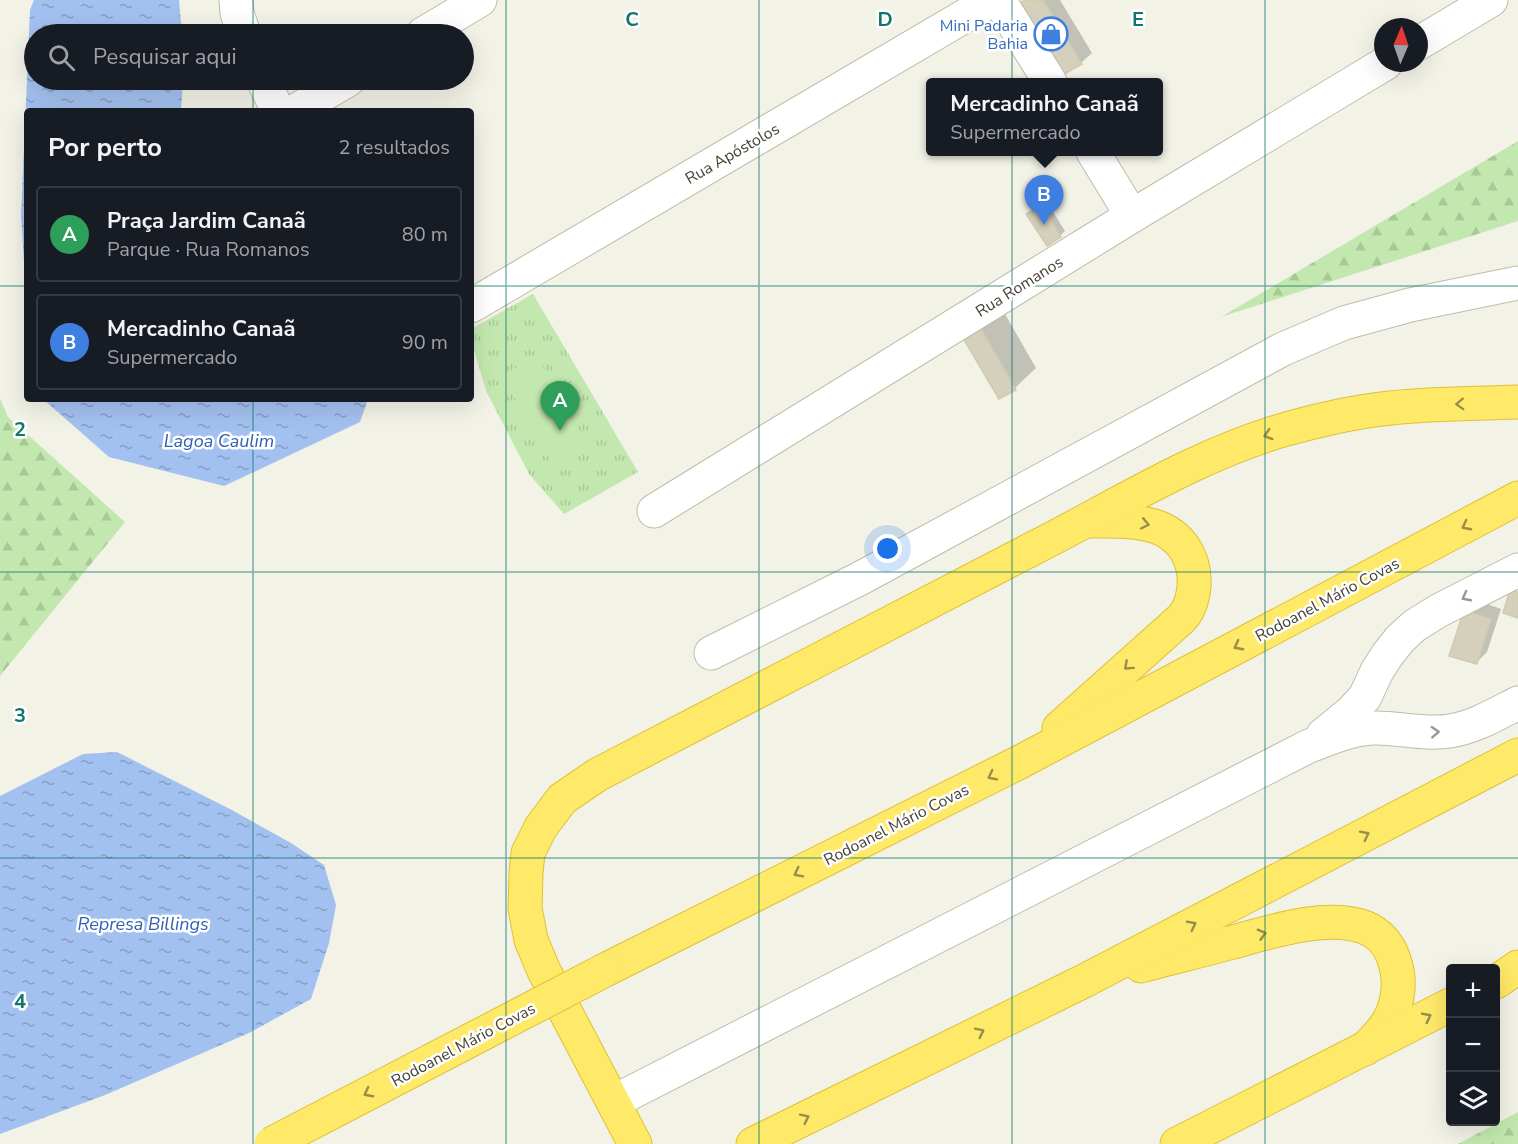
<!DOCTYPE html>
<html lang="pt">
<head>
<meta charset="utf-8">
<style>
  body { margin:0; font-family:"Nunito Sans",sans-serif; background:#20242c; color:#f1f3f6 }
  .controls { position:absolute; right:18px; bottom:18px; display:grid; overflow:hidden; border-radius:6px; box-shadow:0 6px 24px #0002 }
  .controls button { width:54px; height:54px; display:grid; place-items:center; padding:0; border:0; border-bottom:2px solid #363941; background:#171b24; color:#f1f3f6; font:30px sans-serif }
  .compass { position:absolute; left:1374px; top:18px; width:54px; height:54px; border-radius:50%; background:#171b24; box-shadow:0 6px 24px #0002; rotate:2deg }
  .you { position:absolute; left:888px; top:549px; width:21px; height:21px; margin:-15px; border:4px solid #fff; border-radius:50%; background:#1a73e8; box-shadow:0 0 0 9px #1a73e833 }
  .badge { display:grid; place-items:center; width:39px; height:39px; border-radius:50%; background:#d93025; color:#fff; font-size:20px; font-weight:700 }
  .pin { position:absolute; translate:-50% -50px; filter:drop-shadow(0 2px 3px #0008) }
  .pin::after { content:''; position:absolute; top:32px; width:21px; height:18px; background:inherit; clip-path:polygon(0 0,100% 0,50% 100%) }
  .popup { position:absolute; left:926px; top:78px; width:237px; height:78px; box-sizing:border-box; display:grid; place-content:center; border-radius:6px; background:#171b24; filter:drop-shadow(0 2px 4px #0005); font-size:20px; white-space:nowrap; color:#9ea1a6 }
  .popup b { font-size:22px; color:#f1f3f6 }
  .popup::after { content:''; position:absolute; left:50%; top:100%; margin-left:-12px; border:12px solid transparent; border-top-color:#171b24 }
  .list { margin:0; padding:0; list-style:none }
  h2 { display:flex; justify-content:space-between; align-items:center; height:78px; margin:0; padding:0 24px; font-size:26px }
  h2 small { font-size:20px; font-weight:400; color:#9ea1a6 }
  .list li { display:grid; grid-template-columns:39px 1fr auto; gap:18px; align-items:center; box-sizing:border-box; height:96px; margin:0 12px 12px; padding:0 12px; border:2px solid #363941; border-radius:6px }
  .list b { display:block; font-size:22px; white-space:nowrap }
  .list p { margin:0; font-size:20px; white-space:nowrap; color:#9ea1a6 }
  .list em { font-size:20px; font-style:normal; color:#9ea1a6 }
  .icon { flex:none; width:33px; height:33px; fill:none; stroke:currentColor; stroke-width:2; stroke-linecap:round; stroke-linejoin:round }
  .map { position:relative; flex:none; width:1518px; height:1144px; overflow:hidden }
  .search { position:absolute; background:#171b24; box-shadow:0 6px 24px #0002; left:24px; top:24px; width:450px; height:66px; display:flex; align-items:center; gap:15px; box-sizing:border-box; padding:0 21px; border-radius:33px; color:#9ea1a6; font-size:22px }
  .panel { position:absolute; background:#171b24; box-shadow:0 6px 24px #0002; left:24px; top:108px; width:450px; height:294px; border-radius:6px }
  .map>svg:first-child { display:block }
</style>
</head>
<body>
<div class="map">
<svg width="1518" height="1144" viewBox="0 0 1518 1144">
  <defs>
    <pattern id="forest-firs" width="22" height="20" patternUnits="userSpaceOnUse" patternTransform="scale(1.5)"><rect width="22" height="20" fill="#c3e8af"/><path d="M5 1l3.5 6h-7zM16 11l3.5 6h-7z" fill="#a9c897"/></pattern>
    <pattern id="park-tufts" width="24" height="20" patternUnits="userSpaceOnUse" patternTransform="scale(1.5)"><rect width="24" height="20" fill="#c3e8af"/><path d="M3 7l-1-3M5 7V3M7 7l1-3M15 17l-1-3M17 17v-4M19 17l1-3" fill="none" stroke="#a9c897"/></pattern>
    <pattern id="water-ripples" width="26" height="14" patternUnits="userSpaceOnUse" patternTransform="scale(1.5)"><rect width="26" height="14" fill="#a3c1f0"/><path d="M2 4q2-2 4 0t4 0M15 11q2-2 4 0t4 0" fill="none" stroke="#879ec3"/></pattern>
  </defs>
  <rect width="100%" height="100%" fill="#f3f2e7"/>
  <!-- forest -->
  <g fill="url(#forest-firs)">
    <polygon points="1518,141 1518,221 1221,317"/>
    <polygon points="0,398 8,417 125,522 0,676"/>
    <polygon points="1518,1112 1518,1144 1458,1144"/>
  </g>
  <!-- park -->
  <polygon fill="url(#park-tufts)" points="533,294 638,472 564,514 529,474 486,391 471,339 471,329"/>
  <!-- garden -->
  <polygon fill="#c3e8af" points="537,356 588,446 552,464 502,375"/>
  <!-- water -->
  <g fill="url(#water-ripples)">
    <polygon points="34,0 179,0 182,34 34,34 34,80 183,80 181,111 27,111 27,308 21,216 30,10"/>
    <polygon points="43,399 368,399 360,422 224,486 109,457"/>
    <polygon points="117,752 230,809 291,843 324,865 336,905 329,943 311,999 249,1033 105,1095 0,1134 0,796 83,754"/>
  </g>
  <!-- shadow -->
  <g fill="#0003">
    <polygon points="1024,0 1060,0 1092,53 1081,63 1021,3"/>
    <polygon points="1047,202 1065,231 1060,236 1028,214 1033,210"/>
    <polygon points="1001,307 1036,368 1015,388 1000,397 965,338"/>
    <polygon points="1476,600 1501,609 1487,652 1476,663 1466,611"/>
  </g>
  <!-- building -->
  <g fill="#d5d0bc" stroke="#d0caaf" stroke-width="1.5">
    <polygon points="1025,0 1043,0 1082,64 1063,75 1019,3"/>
    <polygon points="1042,205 1061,237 1047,246 1026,214"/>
    <polygon points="980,327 1016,390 999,399 963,338"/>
    <polygon points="1510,590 1518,592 1518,618 1503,613"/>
    <polygon points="1464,610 1491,619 1477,664 1449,656"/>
  </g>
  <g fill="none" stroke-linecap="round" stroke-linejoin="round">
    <defs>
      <g id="minor">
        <polyline points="236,0 237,13 244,34"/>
        <polyline points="999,0 1050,82"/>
        <polyline points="423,34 480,0"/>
        <polyline points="1419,43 1491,0"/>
        <polyline points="263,80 278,111"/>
        <polyline points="295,111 348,80"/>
        <polyline points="1093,152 1132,216"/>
        <polyline points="471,306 992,0"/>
        <polyline points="654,511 1132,216 1386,63"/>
        <polyline points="711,653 861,578 1283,349 1344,323 1410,305 1518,283"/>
        <polyline points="1323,735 1351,712 1365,697 1377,671 1388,654 1400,639 1414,626 1438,611 1518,570"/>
        <path d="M613 1102 1309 746C1331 738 1353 728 1376 728 1401 728 1425 735 1450 731 1475 727 1496 714 1518 703"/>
      </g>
      <g id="highway">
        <path d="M1059 728 1172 627C1176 623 1182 619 1185 614 1191 606 1193 596 1194 587 1196 559 1182 535 1154 526 1132 520 1111 521 1089 521"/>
        <path d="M1141 966C1170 958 1200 951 1229 943 1267 933 1325 913 1364 927 1380 933 1391 947 1395 963 1402 984 1397 1011 1384 1028 1378 1036 1371 1042 1365 1049"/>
        <polyline points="607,969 1020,762 1518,498"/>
        <polyline points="1496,982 1518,967"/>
        <path d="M635 1144 544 971 531 940 525 908 526 873 528 853 541 827 562 799 597 775C742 700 887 624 1032 549 1115 507 1194 456 1283 430 1315 421 1348 413 1382 409 1427 403 1473 404 1518 402"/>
        <polyline points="753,1144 1084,981 1518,755"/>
        <polyline points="1177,1144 1450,1005"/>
      </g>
    </defs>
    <!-- minor casing -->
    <use href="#minor" stroke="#bfbca9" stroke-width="35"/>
    <!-- highway casing -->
    <use href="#highway" stroke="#ddc137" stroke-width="35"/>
    <!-- minor -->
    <use href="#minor" stroke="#fff" stroke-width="33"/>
    <!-- highway -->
    <use href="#highway" stroke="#fee968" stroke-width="33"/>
    <defs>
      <polyline id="highway-bridge" points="271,1144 607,969"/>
    </defs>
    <!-- highway-bridge casing -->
    <use href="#highway-bridge" stroke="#ddc137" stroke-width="35" stroke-linecap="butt"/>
    <!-- highway-bridge -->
    <use href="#highway-bridge" stroke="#fee968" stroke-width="33"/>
  </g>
  <!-- one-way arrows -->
  <defs><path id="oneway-chevron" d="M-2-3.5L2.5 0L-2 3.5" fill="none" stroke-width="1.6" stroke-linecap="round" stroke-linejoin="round" transform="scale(1.5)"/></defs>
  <g stroke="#998e4c">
    <use href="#oneway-chevron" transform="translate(1460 404) rotate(178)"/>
    <use href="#oneway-chevron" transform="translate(1268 435) rotate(162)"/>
    <use href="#oneway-chevron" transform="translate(1145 524) rotate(12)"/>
    <use href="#oneway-chevron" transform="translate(1466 526) rotate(152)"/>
    <use href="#oneway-chevron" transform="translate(1238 646) rotate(152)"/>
    <use href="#oneway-chevron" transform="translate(1128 666) rotate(138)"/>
    <use href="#oneway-chevron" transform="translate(992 776) rotate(153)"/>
    <use href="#oneway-chevron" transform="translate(1365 835) rotate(-27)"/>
    <use href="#oneway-chevron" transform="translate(798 873) rotate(153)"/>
    <use href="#oneway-chevron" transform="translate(1192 925) rotate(-27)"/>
    <use href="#oneway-chevron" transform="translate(1262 934) rotate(-15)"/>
    <use href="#oneway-chevron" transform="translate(1427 1017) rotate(-27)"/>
    <use href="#oneway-chevron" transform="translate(980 1032) rotate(-26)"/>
    <use href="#oneway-chevron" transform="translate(368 1093) rotate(152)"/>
    <use href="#oneway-chevron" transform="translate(805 1118) rotate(-26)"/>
  </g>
  <g stroke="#999890">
    <use href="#oneway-chevron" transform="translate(1466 597) rotate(152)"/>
    <use href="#oneway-chevron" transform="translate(1435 732) rotate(-3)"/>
  </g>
  <!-- grid -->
  <path fill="none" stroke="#0f766e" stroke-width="1.5" stroke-opacity="0.55" d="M253 0V34M506 0V1144M759 0V1144M1012 0V1144M1265 0V1144M253 80V111M0 286H27M471 286H1518M253 399V1144M0 572H1518M0 858H1518"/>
  <!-- icons -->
  <defs>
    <symbol id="shop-ring" viewBox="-11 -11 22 22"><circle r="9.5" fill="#fff" stroke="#3f7fe0" stroke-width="1.5"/><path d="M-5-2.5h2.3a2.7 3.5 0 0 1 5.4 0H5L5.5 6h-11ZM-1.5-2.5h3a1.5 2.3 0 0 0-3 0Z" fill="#3f7fe0"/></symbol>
  </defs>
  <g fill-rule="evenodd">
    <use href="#shop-ring" x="1032" y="15" width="38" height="38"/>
  </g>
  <g text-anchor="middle" stroke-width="5" stroke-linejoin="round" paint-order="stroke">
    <!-- shop labels -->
    <g font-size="16" fill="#366cbe" stroke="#fff" text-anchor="end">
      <text x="1028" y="31">Mini Padaria<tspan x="1028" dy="18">Bahia</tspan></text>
    </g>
    <!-- street labels -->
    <g font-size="16" fill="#464336" stroke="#fff">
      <text transform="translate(732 153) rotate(-30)" y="6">Rua Apóstolos</text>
      <text transform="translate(1019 286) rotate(-32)" y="6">Rua Romanos</text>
      <text transform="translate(1327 599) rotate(-28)" y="6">Rodoanel Mário Covas</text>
      <text transform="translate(896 824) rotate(-27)" y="6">Rodoanel Mário Covas</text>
      <text transform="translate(463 1044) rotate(-28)" y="6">Rodoanel Mário Covas</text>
    </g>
    <!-- water labels -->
    <g font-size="18" font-style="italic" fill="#2f61b3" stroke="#fff">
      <text x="219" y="447">Lagoa Caulim</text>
      <text x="143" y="930">Represa Billings</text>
    </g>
  </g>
  <g font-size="20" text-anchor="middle" font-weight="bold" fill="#0f766e" stroke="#fff" stroke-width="5" stroke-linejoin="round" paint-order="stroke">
    <text x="632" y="26">C</text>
    <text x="885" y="26">D</text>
    <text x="1138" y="26">E</text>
    <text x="20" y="436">2</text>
    <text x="20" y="722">3</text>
    <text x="20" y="1008">4</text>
  </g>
</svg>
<div class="controls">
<button>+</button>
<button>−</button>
<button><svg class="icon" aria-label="layers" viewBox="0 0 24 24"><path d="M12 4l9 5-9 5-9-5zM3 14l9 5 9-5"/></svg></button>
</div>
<svg class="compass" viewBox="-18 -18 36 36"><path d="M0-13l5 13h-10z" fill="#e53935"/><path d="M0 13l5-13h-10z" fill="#9ea1a6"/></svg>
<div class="you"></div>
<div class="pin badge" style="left:560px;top:431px;background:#2e9e5b">A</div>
<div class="pin badge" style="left:1044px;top:225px;background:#3f7fe0">B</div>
<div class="popup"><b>Mercadinho Canaã</b>Supermercado</div>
<div class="search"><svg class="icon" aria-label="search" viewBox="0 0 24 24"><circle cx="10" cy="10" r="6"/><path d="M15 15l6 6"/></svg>Pesquisar aqui</div>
<section class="panel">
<h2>Por perto<small>2 resultados</small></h2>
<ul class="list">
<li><span class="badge" style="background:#2e9e5b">A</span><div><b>Praça Jardim Canaã</b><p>Parque · Rua Romanos</p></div><em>80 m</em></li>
<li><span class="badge" style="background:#3f7fe0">B</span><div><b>Mercadinho Canaã</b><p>Supermercado</p></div><em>90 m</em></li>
</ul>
</section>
</div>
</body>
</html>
